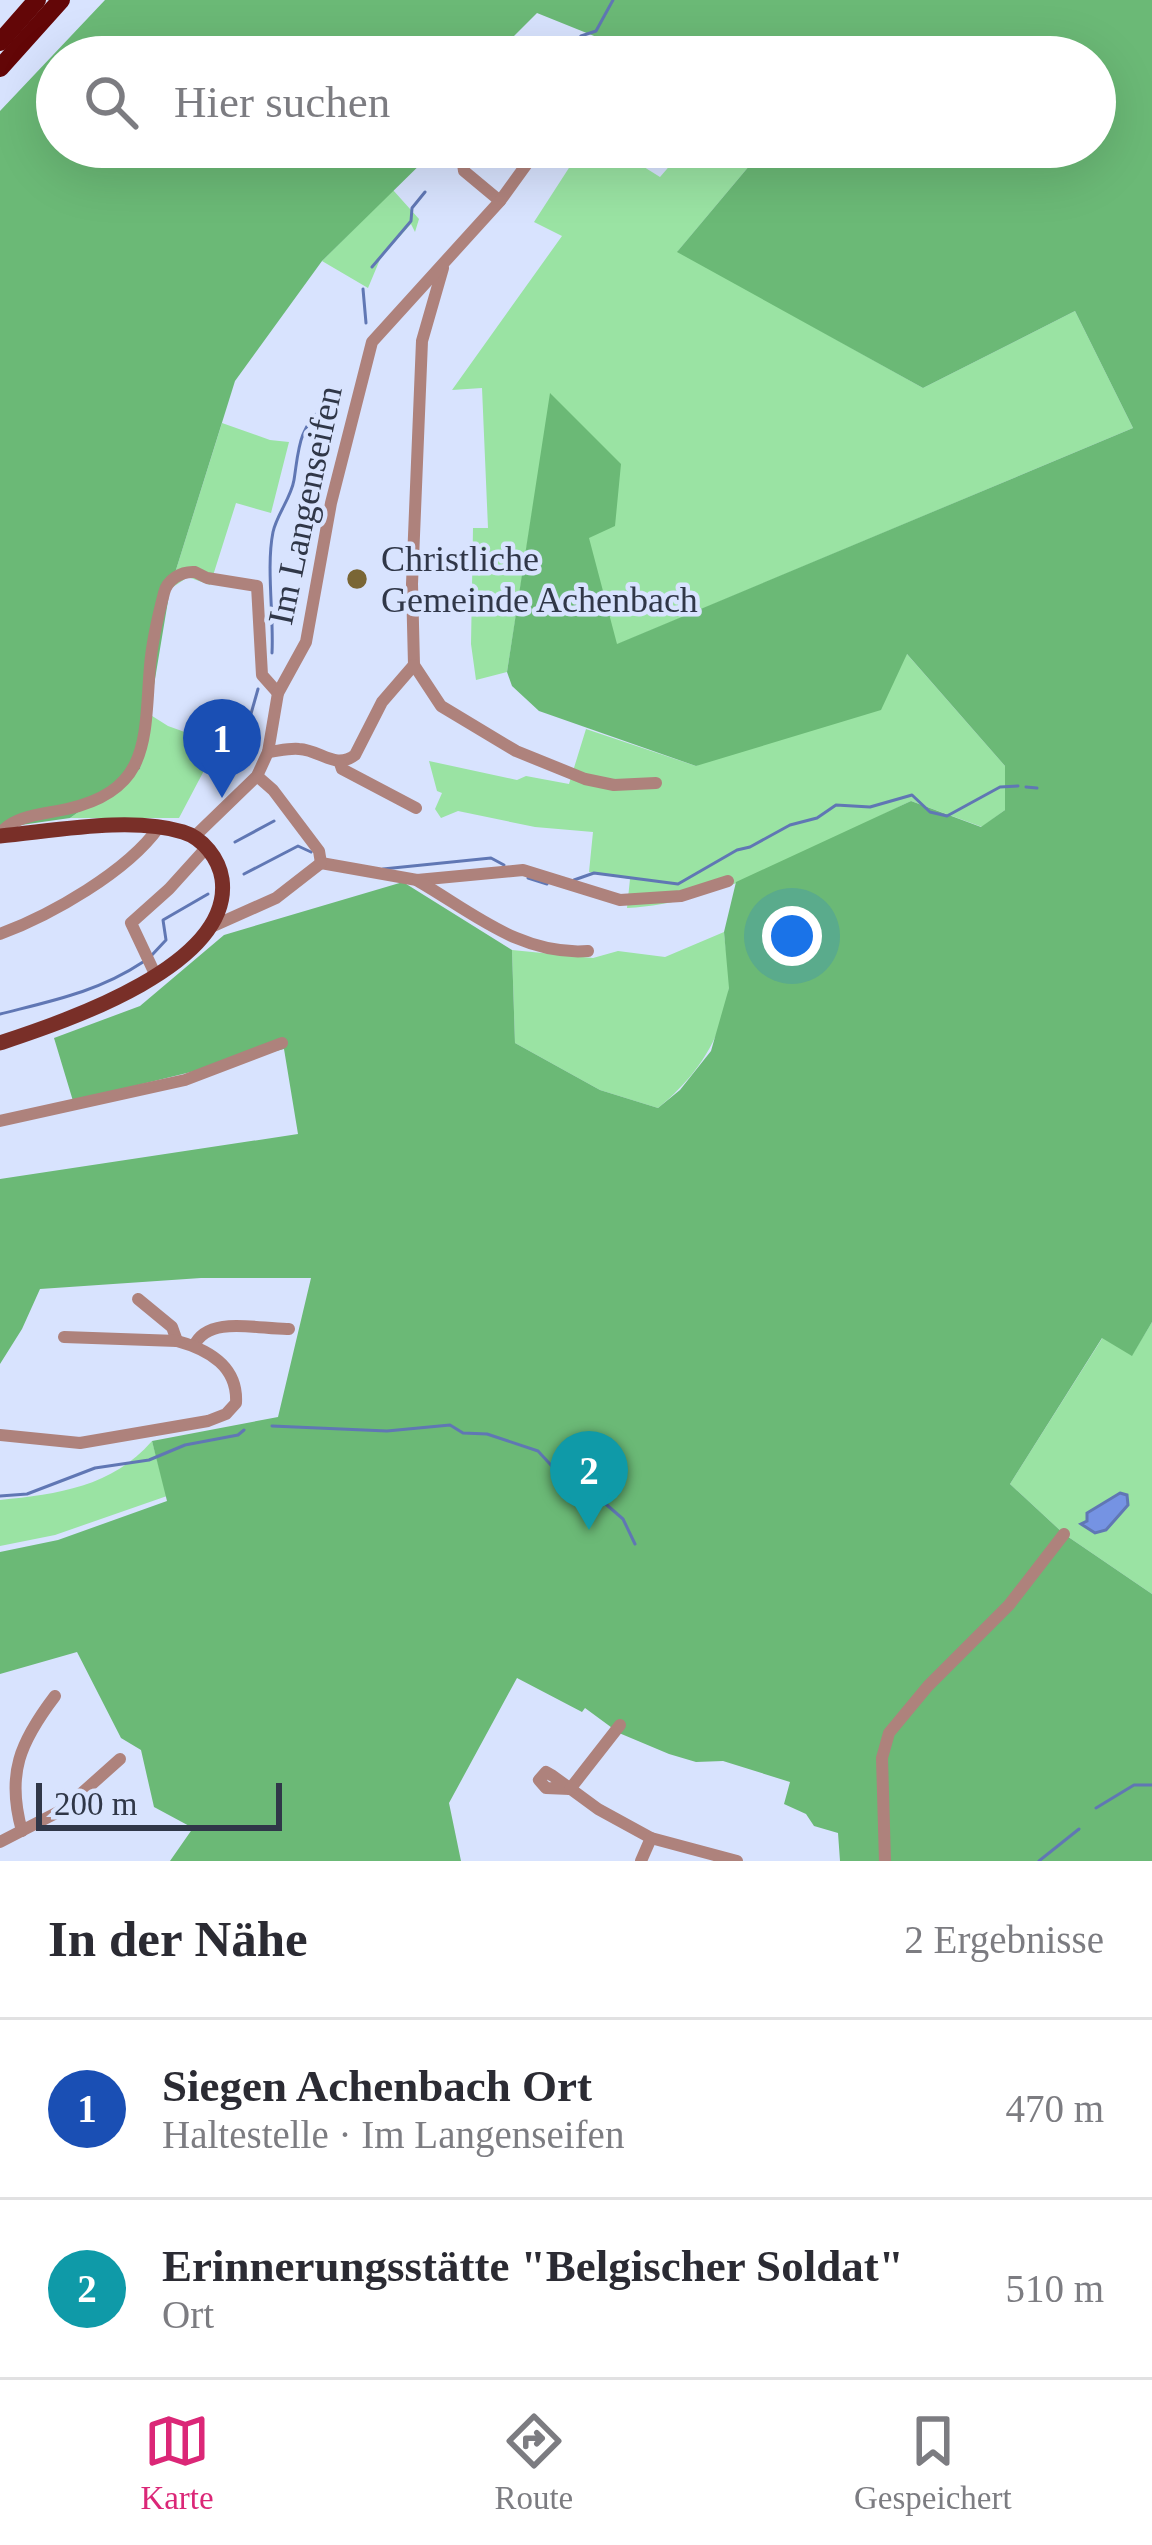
<!DOCTYPE html>
<html lang="de">
<head>
<meta charset="utf-8">
<style>
  body { margin:0; font-family:Georgia,serif; background:#f2f2f3; color:#2b2b33 }
  .scale { position:absolute; left:36px; bottom:30px; width:246px; box-sizing:border-box; padding-left:12px; border:6px solid #303748; border-top:0; font-size:33px; line-height:42px; white-space:nowrap; color:#303748; -webkit-text-stroke:9px #d8e3fe; paint-order:stroke }
  .you { position:absolute; left:792px; top:936px; width:42px; height:42px; margin:-30px; border:9px solid #fff; border-radius:50%; background:#1a73e8; box-shadow:0 0 0 18px #1a73e833 }
  .badge { display:grid; place-items:center; width:78px; height:78px; border-radius:50%; background:#db2777; color:#fff; font-size:39px; font-weight:700 }
  .pin { position:absolute; translate:-50% -99px; filter:drop-shadow(0 3px 6px #0008) }
  .pin::after { content:''; position:absolute; top:63px; width:42px; height:36px; background:inherit; clip-path:polygon(0 0,100% 0,50% 100%) }
  .list { margin:0; padding:0; list-style:none }
  h2 { display:flex; justify-content:space-between; align-items:center; height:156px; margin:0; padding:0 48px; font-size:51px }
  h2 small { font-size:39px; font-weight:400; color:#7c7c81 }
  .list li { display:grid; grid-template-columns:78px 1fr auto; gap:36px; align-items:center; box-sizing:border-box; height:180px; padding:0 48px; border-top:3px solid #e1e1e2 }
  .list b { display:block; font-size:45px; white-space:nowrap }
  .list p { margin:0; font-size:39px; white-space:nowrap; color:#7c7c81 }
  .list em { font-size:39px; font-style:normal; color:#7c7c81 }
  .icon { flex:none; width:66px; height:66px; fill:none; stroke:currentColor; stroke-width:2; stroke-linecap:round; stroke-linejoin:round }
  .map { position:relative; flex:none; width:1152px; height:1861px; overflow:hidden }
  .search { position:absolute; background:#fff; box-shadow:0 12px 48px #0002; left:36px; right:36px; top:36px; height:132px; display:flex; align-items:center; gap:30px; box-sizing:border-box; padding:0 42px; border-radius:66px; color:#7c7c81; font-size:45px }
  .sheet { height:516px; background:#fff }
  nav { display:flex; justify-content:space-around; align-items:center; box-sizing:border-box; height:168px; border-top:3px solid #e1e1e2; background:#fff; font-size:33px; color:#7c7c81 }
  nav a { display:grid; justify-items:center; gap:6px }
  nav .on { color:#db2777 }
  .map>svg:first-child { display:block }
</style>
</head>
<body>
<div class="map">
<svg width="1152" height="1861" viewBox="0 0 1152 1861">
  <rect width="100%" height="100%" fill="#d8e3fe"/>
  <!-- green -->
  <g fill="#9ae3a3">
    <polygon points="601,147 641,147 635,153 636,162 660,177 686,147 765,147 678,251 923,388 1075,311 1133,428 616,645 551,394 507,672 476,680 471,644 473,528 488,528 482,388 452,390 562,236 534,222 576,157 589,164"/>
    <polygon points="393,190 419,219 415,232 411,224 381,257 368,288 322,261"/>
    <polygon points="222,423 270,440 289,442 271,513 236,503 210,585 188,577 170,589"/>
    <path d="M906 653 1005 766V810L982 827 911 801C821 843 726 903 627 908L630 879 589 872 593 832 535 827 458 811 441 818 435 809 442 793 437 791 429 761 517 780 526 776 569 784 586 729 696 766Z"/>
    <polygon points="149,714 168,726 218,744 179,818 70,818 140,769"/>
    <path d="M724 932C725 949 731 971 729 988 723 1038 696 1077 658 1108L600 1090 515 1043 512 950 593 958 618 951 665 957Z"/>
    <polygon points="1152,1322 1152,1594 1064,1534 1010,1484 1103,1337 1132,1355"/>
    <path d="M152 1441 167 1496 55 1535 0 1546V1500C58 1494 112 1487 152 1441Z"/>
  </g>
  <!-- forest -->
  <polygon fill="#6bb976" points="105,0 1152,0 1152,1322 1132,1356 1102,1338 1010,1484 1064,1534 1152,1594 1152,1861 840,1861 838,1833 814,1826 806,1814 784,1804 790,1782 723,1761 696,1762 669,1754 619,1733 585,1708 582,1712 517,1678 449,1803 461,1861 170,1861 193,1828 154,1807 141,1750 121,1738 77,1652 0,1674 0,1552 58,1540 167,1501 152,1441 278,1417 311,1278 201,1278 40,1289 22,1329 0,1364 0,1179 298,1134 284,1049 73,1101 54,1038 140,1006 224,935 403,882 512,950 515,1043 600,1090 658,1108 680,1090 711,1051 729,988 724,932 736,882 911,801 981,827 1005,810 1005,766 907,654 881,710 696,766 539,711 512,686 507,672 550,393 621,464 615,526 589,538 617,644 1133,428 1075,311 923,388 677,252 765,147 1095,147 1095,57 634,57 609,42 537,13 493,57 57,57 57,147 438,147 322,261 235,381 170,589 140,769 70,818 0,828 0,111"/>
  <!-- water -->
  <polygon fill="#7593e3" stroke="#6077b4" stroke-width="3" points="1120,1493 1127,1495 1128,1505 1106,1530 1095,1533 1081,1524 1087,1521 1087,1513"/>
  <g fill="none" stroke-linecap="round" stroke-linejoin="round">
    <!-- stream -->
    <g stroke="#6077b4" stroke-width="3">
      <polyline points="565,57 581,36 596,31 613,0"/>
      <polyline points="372,267 411,221 412,208 425,192"/>
      <polyline points="363,289 366,323"/>
      <path d="M272 653C274 616 266 567 273 532 277 514 291 498 294 480 299 448 298 428 325 406"/>
      <polyline points="255,752 245,735 258,689"/>
      <polyline points="1026,787 1037,788"/>
      <polyline points="235,842 274,821"/>
      <polyline points="383,869 491,858 504,865"/>
      <polyline points="244,874 298,846 311,852"/>
      <polyline points="528,878 547,884"/>
      <polyline points="574,880 594,873 678,884 737,850 750,847 790,825 817,818 836,805 870,807 912,795 930,812 947,816 1000,787 1018,786"/>
      <polyline points="151,956 166,940 163,920 208,894"/>
      <path d="M0 1014C51 1001 98 992 143 962"/>
      <polyline points="272,1426 387,1431 450,1425 463,1433 487,1434 538,1451 561,1476 592,1492 623,1519 635,1544"/>
      <polyline points="0,1496 27,1494 95,1468 149,1460 185,1445 238,1435 244,1430"/>
      <polyline points="1096,1808 1134,1785 1152,1785"/>
      <polyline points="1039,1861 1079,1829"/>
    </g>
    <!-- minor -->
    <g stroke="#ae827c" stroke-width="12">
      <polyline points="599,57 607,44"/>
      <polyline points="476,147 463,164 464,171 500,201"/>
      <polyline points="443,268 422,341 412,584 414,665 441,706 516,751 585,779 614,785 656,783"/>
      <path d="M268 752C278 751 289 748 299 749 321 750 335 770 355 755L382 702 414 665"/>
      <polyline points="340,763 342,769 416,808"/>
      <polyline points="257,776 273,790 319,851 321,863"/>
      <path d="M0 834C13 815 45 814 67 809 152 790 144 737 150 666 152 641 158 616 164 593 167 580 181 571 195 572L207 578 257 586 262 675 278 693"/>
      <polyline points="195,836 257,776 268,752 278,693 306,642 331,503 372,342 500,201 539,147"/>
      <polyline points="321,863 417,880 523,870 620,900 681,896 728,881"/>
      <path d="M418 881C472 912 521 956 588 951"/>
      <polyline points="211,927 276,898 321,863"/>
      <path d="M0 934C51 915 127 872 159 827"/>
      <polyline points="156,976 131,923 169,889 207,847"/>
      <polyline points="0,1121 185,1080 282,1043"/>
      <polyline points="138,1299 172,1327 177,1341"/>
      <path d="M194 1346C208 1314 261 1330 289 1329"/>
      <path d="M0 1435 80 1443 208 1421 226 1414 236 1403C238 1367 210 1350 177 1341L64 1337"/>
      <polyline points="570,1789 546,1788 539,1780 546,1772 553,1776 598,1809 651,1838 737,1861"/>
      <polyline points="570,1789 620,1725"/>
      <path d="M22 1831C6 1774 20 1742 55 1696"/>
      <polyline points="0,1842 64,1809 120,1759"/>
      <polyline points="641,1861 651,1838"/>
      <polyline points="885,1861 882,1758 889,1733 928,1686 1009,1605 1064,1534"/>
    </g>
    <!-- major -->
    <path stroke="#792f28" stroke-width="15" d="M0 836C54 831 131 816 183 832 203 838 219 859 222 879 234 966 63 1022 0 1043"/>
    <!-- highway -->
    <g stroke="#630607" stroke-width="18">
      <polyline points="0,42 37,0"/>
      <polyline points="0,68 61,0"/>
    </g>
  </g>
  <!-- markers -->
  <circle fill="#7a6635" stroke="#d8e3fe" stroke-width="4.5" cx="357" cy="579" r="12"/>
  <g text-anchor="middle" stroke-width="9" stroke-linejoin="round" paint-order="stroke">
    <!-- street labels -->
    <g font-size="36" fill="#303748" stroke="#d8e3fe">
      <text transform="translate(304 505) rotate(-78)" y="13">Im Langenseifen</text>
    </g>
    <!-- poi labels -->
    <g font-size="36" fill="#303748" stroke="#d8e3fe" text-anchor="start">
      <text x="381" y="571">Christliche<tspan x="381" dy="41">Gemeinde Achenbach</tspan></text>
    </g>
  </g>
</svg>
<div class="scale">200 m</div>
<div class="you"></div>
<div class="pin badge" style="left:222px;top:798px;background:#1a4fb4">1</div>
<div class="pin badge" style="left:589px;top:1530px;background:#0f9aa8">2</div>
<div class="search"><svg class="icon" aria-label="search" viewBox="0 0 24 24"><circle cx="10" cy="10" r="6"/><path d="M15 15l6 6"/></svg>Hier suchen</div>
</div>
<section class="sheet">
<h2>In der Nähe<small>2 Ergebnisse</small></h2>
<ul class="list">
<li><span class="badge" style="background:#1a4fb4">1</span><div><b>Siegen Achenbach Ort</b><p>Haltestelle · Im Langenseifen</p></div><em>470 m</em></li>
<li><span class="badge" style="background:#0f9aa8">2</span><div><b>Erinnerungsstätte &quot;Belgischer Soldat&quot;</b><p>Ort</p></div><em>510 m</em></li>
</ul>
</section>
<nav>
<a class="on"><svg class="icon" aria-label="map" viewBox="0 0 24 24"><path d="M3 6l6-2 6 2 6-2v14l-6 2-6-2-6 2zM9 4v14M15 6v14"/></svg>Karte</a>
<a><svg class="icon" aria-label="directions" viewBox="0 0 24 24"><path d="M12 3l9 9-9 9-9-9zM9 14v-3h6M13 9l2 2-2 2"/></svg>Route</a>
<a><svg class="icon" aria-label="saved" viewBox="0 0 24 24"><path d="M7 4h10v16l-5-4-5 4z"/></svg>Gespeichert</a>
</nav>
</body>
</html>
